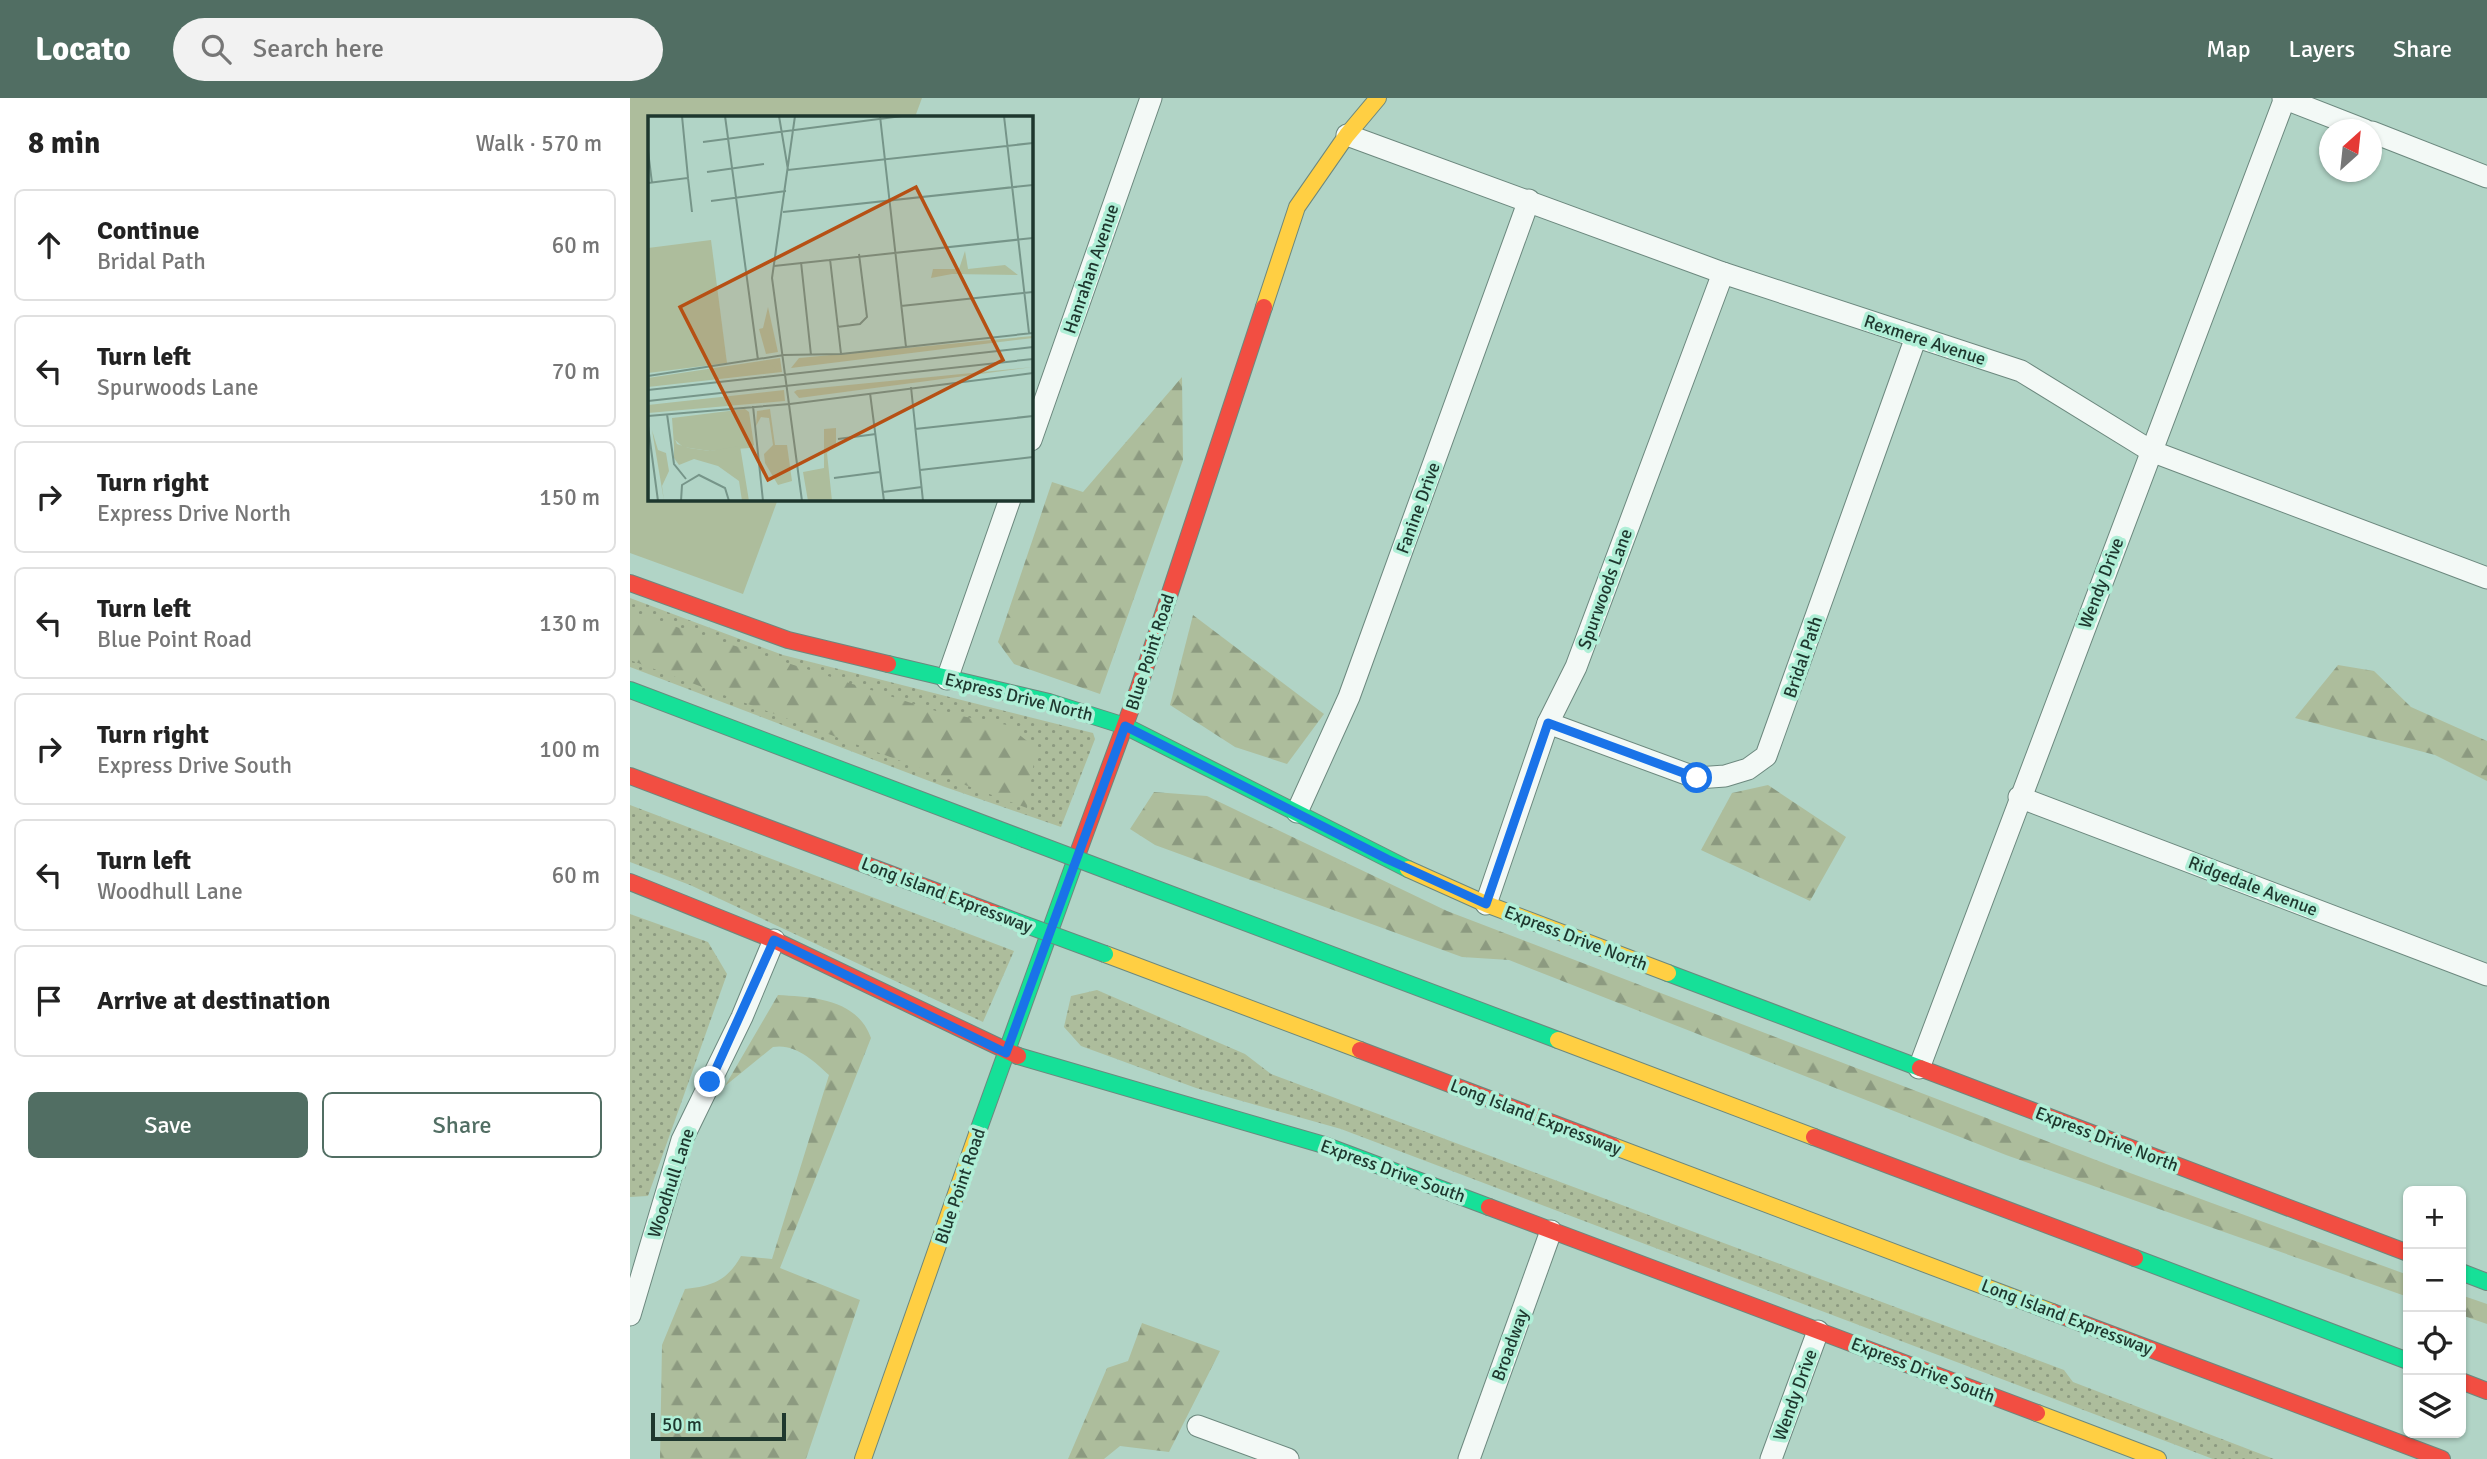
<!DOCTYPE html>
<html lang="en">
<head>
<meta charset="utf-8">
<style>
  body { margin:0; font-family:Signika,sans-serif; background:#f2f2f2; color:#222 }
  .controls { position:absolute; right:21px; bottom:21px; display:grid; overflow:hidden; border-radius:10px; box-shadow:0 2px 5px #0004 }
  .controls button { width:63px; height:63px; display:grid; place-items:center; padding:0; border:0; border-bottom:2px solid #e0e0e0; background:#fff; color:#222; font:35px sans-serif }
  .compass { position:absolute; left:1689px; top:21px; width:63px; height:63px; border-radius:50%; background:#fff; box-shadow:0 2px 5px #0004; rotate:27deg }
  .scale { position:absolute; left:21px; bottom:18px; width:135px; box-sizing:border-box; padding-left:7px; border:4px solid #1e372e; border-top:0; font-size:19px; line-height:24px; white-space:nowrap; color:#1e372e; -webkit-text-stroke:5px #b0efd7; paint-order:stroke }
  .stop { position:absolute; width:21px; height:21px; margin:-16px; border:5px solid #1a73e8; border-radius:50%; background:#fff }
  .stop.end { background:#1a73e8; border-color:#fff; box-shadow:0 2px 7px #0008 }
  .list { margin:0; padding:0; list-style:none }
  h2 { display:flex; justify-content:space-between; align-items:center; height:91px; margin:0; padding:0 28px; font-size:30px }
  h2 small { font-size:23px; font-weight:400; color:#767676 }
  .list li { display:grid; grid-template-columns:46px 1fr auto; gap:21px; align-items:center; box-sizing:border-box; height:112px; margin:0 14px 14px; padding:0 14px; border:2px solid #e0e0e0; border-radius:10px }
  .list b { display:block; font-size:26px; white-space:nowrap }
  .list p { margin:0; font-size:23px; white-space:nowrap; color:#767676 }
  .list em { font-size:23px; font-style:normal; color:#767676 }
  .actions { display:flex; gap:14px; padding:21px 28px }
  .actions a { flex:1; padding:16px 0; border:2px solid #516e63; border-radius:10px; text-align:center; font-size:24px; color:#516e63 }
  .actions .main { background:#516e63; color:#fff }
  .icon { flex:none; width:38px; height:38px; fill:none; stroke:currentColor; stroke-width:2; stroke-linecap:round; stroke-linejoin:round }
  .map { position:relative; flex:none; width:1857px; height:1361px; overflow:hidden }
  header { display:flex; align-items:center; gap:42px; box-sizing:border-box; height:98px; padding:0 35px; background:#516e63; color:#fff }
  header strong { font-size:33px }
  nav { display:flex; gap:38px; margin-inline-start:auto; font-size:24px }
  .search { width:490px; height:63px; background:#f2f2f2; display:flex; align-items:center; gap:18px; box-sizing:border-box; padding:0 24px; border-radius:38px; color:#767676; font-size:26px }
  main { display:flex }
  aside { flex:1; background:#fff }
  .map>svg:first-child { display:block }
</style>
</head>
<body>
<header>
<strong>Locato</strong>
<div class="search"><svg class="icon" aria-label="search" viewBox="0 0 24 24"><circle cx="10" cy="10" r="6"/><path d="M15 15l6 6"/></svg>Search here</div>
<nav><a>Map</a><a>Layers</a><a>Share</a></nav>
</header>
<main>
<aside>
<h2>8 min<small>Walk · 570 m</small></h2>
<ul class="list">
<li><svg class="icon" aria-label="ahead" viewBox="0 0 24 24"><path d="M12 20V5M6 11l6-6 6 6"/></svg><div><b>Continue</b><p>Bridal Path</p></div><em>60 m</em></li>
<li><svg class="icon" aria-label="left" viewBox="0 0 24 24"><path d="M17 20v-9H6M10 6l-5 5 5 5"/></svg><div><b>Turn left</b><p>Spurwoods Lane</p></div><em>70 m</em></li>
<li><svg class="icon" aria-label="right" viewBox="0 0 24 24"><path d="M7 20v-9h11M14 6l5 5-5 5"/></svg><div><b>Turn right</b><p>Express Drive North</p></div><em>150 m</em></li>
<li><svg class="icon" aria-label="left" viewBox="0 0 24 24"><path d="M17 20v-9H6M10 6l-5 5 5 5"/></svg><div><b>Turn left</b><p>Blue Point Road</p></div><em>130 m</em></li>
<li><svg class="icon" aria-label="right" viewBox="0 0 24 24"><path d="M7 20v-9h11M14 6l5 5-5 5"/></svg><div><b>Turn right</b><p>Express Drive South</p></div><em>100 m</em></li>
<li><svg class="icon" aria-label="left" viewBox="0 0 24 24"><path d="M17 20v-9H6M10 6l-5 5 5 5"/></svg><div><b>Turn left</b><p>Woodhull Lane</p></div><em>60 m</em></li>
<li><svg class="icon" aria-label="arrive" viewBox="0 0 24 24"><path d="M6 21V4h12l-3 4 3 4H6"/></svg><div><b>Arrive at destination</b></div></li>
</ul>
<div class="actions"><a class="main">Save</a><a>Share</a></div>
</aside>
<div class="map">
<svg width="1857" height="1361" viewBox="0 0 1857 1361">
  <defs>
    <pattern id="grass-dots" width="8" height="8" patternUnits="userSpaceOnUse" patternTransform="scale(1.75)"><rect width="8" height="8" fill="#adbd9c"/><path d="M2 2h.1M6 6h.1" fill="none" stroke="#8c9a80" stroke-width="1.8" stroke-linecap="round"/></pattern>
    <pattern id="forest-firs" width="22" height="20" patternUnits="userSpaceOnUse" patternTransform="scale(1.75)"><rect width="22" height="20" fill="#adbd9c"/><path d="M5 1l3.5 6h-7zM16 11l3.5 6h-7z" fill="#8c9a80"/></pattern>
  </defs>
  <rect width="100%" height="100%" fill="#b1d4c6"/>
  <!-- grass -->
  <g fill="url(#grass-dots)">
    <polygon points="0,500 153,557 463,635 465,641 431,729 315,689 0,569"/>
    <polygon points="0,707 384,853 353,924 60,787 0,764"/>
    <polygon points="0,816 78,844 97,876 18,1098 0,1099"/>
    <polygon points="467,892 615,956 641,976 1434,1272 1443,1284 1644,1361 1583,1361 711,1031 566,990 451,948 434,929 441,898"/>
  </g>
  <!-- forest -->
  <g fill="url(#forest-firs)">
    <polygon points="552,279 553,362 470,596 384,566 368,544 422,384 453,394"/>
    <polygon points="0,514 306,613 377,627 406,650 397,710 0,562"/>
    <polygon points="563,517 694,616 657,666 605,649 540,607"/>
    <polygon points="1708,567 1744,573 1781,609 1857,643 1857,683 1805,657 1665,620"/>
    <polygon points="1138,687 1216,739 1180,803 1071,752 1102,695"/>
    <polygon points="524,694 577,698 817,813 1492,1072 1778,1177 1778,1199 1376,1057 879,862 832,859 525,747 500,731"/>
    <path d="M148 897C184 899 227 901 241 940L150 1170 230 1202 176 1361H30L32 1247 55 1191C82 1188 97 1183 111 1158L142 1161 199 977C184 963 165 945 143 949L95 988Z"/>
    <polygon points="1831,1197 1857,1206 1857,1226 1831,1217"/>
    <polygon points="512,1225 590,1253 539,1354 490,1348 474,1361 438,1361 477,1270 498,1263"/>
  </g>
  <!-- park -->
  <polygon fill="#adbd9c" points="0,0 292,0 285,19 19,19 19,401 148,401 113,496 0,455"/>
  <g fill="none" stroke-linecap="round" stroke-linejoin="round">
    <defs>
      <g id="street">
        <polyline points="1653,0 1735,32"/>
        <polyline points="1742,34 1857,79"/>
        <polyline points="717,37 1093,175 1391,273 1521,353 1857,480"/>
        <polyline points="401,342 521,0"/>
        <polyline points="317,581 380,401"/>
        <polyline points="918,625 1067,680 1095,678 1118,671 1136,658 1286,239"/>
        <polyline points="1389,699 1857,877"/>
        <polyline points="667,714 719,599 899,102"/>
        <polyline points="856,806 918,625 946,569 1093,175"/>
        <polyline points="1289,970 1655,0"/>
        <polyline points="0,1217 52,1042 112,919 144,842"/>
        <polyline points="568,1328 658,1361"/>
        <polyline points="839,1361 921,1133"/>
        <polyline points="1141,1361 1188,1233"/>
      </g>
      <g id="fast">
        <polyline points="258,566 419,604 495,628 778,771"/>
        <polyline points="0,592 394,741"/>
        <polyline points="500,781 928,942"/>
        <polyline points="1038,875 1290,970"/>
        <polyline points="388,958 694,1047 859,1109"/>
        <polyline points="347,1036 448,755"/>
        <polyline points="1505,1160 1778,1263"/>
        <polyline points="1831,1174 1857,1184"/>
      </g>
      <g id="slow">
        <polyline points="634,209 667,109 717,37 748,0"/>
        <polyline points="778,771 856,806 1038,875"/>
        <polyline points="475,856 730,952"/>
        <polyline points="928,942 1184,1039"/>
        <polyline points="983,1048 1422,1214"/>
        <polyline points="1407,1315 1528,1361"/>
        <polyline points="233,1361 347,1036"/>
      </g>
      <g id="jam">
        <polyline points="0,485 158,542 258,566"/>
        <polyline points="0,678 369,817"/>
        <polyline points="448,755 509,589 634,209"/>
        <polyline points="0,784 144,842 388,958"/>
        <polyline points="730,952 983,1048"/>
        <polyline points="1290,970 1778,1155"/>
        <polyline points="1184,1039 1505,1160"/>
        <polyline points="859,1109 1407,1315"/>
        <polyline points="1422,1214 1812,1361"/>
        <polyline points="1831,1283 1857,1293"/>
      </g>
    </defs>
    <!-- street casing -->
    <use href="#street" stroke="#6c887e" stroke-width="23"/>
    <!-- fast casing -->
    <use href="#fast" stroke="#6c887e" stroke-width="18"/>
    <!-- slow casing -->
    <use href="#slow" stroke="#6c887e" stroke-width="18"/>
    <!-- jam casing -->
    <use href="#jam" stroke="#6c887e" stroke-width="18"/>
    <!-- street -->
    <use href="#street" stroke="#f3f9f6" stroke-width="21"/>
    <!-- fast -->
    <use href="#fast" stroke="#16e098" stroke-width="16"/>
    <!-- slow -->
    <use href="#slow" stroke="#ffcf43" stroke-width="16"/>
    <!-- jam -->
    <use href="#jam" stroke="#f24e42" stroke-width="16"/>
    <defs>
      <g id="fast-bridge">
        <polyline points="394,741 500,781"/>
        <polyline points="369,817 475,856"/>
      </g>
    </defs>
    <!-- fast-bridge casing -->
    <use href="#fast-bridge" stroke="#6c887e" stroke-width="18" stroke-linecap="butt"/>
    <!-- fast-bridge -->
    <use href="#fast-bridge" stroke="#16e098" stroke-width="16"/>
  </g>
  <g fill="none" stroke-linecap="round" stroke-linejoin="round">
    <!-- route -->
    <polyline stroke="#1a73e8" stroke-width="9" points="80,984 144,842 376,955 495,628 757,761 856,806 918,625 1067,680"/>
  </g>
  <g text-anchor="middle" stroke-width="7" stroke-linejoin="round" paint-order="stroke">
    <!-- street labels -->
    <g font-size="18" fill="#1e372e" stroke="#b0efd7">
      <text transform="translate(461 171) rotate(-71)" y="6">Hanrahan Avenue</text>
      <text transform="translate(1295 242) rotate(18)" y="6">Rexmere Avenue</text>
      <text transform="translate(788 410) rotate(-70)" y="6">Fanine Drive</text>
      <text transform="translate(1471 485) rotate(-69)" y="6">Wendy Drive</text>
      <text transform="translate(975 491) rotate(-70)" y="6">Spurwoods Lane</text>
      <text transform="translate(520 554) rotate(-72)" y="6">Blue Point Road</text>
      <text transform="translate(1173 559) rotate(-71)" y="6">Bridal Path</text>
      <text transform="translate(389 599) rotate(14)" y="6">Express Drive North</text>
      <text transform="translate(1623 788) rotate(21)" y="6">Ridgedale Avenue</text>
      <text transform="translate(317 797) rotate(21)" y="6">Long Island Expressway</text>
      <text transform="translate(946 840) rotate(21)" y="6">Express Drive North</text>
      <text transform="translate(906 1019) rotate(21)" y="6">Long Island Expressway</text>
      <text transform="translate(1477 1041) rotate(21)" y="6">Express Drive North</text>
      <text transform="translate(763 1073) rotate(20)" y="6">Express Drive South</text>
      <text transform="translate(41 1085) rotate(-72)" y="6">Woodhull Lane</text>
      <text transform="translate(330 1088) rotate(-71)" y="6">Blue Point Road</text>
      <text transform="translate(1437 1219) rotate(21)" y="6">Long Island Expressway</text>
      <text transform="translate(880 1247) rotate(-70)" y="6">Broadway</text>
      <text transform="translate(1293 1272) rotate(21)" y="6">Express Drive South</text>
      <text transform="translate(1165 1297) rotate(-70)" y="6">Wendy Drive</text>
    </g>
  </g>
  <!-- overview -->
  <g transform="translate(18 18)">
    <rect width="385" height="385" fill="#b1d4c6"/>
    <path d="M132 242 134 256 0 271V262ZM385 251 151 282 146 276 149 274ZM136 274 137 285 0 297V289ZM97 293 101 296 106 329 101 332 62 335 35 331 26 323V330L24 302Z" fill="#adbd9c"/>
    <path d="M317 135 320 153 357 149 370 159 304 158 283 162 285 153H311ZM120 191 130 236 118 238 111 213 115 212ZM385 220V222L143 252 151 242ZM121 246 129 255 0 270V265ZM122 293 127 329H139L144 365 130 369 117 347 116 338 125 329 121 302 113 301 108 310 109 295ZM188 312V328L179 337 184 385H160L155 356 176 352V313ZM4 314 10 334 18 337 21 355 14 370 16 385ZM26 321 29 328 41 332 62 335 92 330 101 385H94L91 365 70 350 46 343 31 349 26 342Z" fill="#adbd9c"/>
    <path d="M63 124 79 247 0 257V132Z" fill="#adbd9c"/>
    <path fill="none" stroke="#769589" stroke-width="2" d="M77 0 110 244M131 0 140 54 385 27M147 0 124 162 154 385M232 0 258 231M356 0 381 217M55 26 254 0M0 35 4 67M59 56 116 48M40 62 44 96M0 67 40 62 34 0M63 85 138 75M135 96 385 69M182 143 193 238M153 146 163 239M126 150 385 122M253 190 385 176M189 211 212 208 219 201 211 138M0 260 136 239 193 238 385 217M263 271 275 385M0 274 385 231M222 277 236 385M0 285 385 243M105 290 115 385M19 298 26 348 38 363M0 300 142 288 385 257M0 310 10 385M267 313 385 300M190 323 228 318M272 354 385 341M186 362 232 356M235 376 274 371M33 385 34 369 51 359 77 372 81 385"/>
    <path fill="#b65014" fill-opacity="0.15" stroke="#b65014" stroke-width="3.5" d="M268 71 355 244 120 364 32 191Z"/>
    <rect width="385" height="385" fill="none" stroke="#1e372e" stroke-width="3.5"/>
  </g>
</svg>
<div class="controls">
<button>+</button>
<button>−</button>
<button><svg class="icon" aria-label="locate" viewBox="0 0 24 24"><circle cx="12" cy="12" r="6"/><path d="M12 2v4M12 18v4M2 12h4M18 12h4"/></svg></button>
<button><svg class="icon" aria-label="layers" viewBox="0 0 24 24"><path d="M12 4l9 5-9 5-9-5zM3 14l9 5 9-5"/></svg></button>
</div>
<svg class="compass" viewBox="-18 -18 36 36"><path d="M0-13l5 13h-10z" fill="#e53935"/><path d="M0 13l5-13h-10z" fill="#767676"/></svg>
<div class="scale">50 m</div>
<div class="stop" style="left:1067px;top:680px"></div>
<div class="stop end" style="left:80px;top:984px"></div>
</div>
</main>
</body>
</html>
